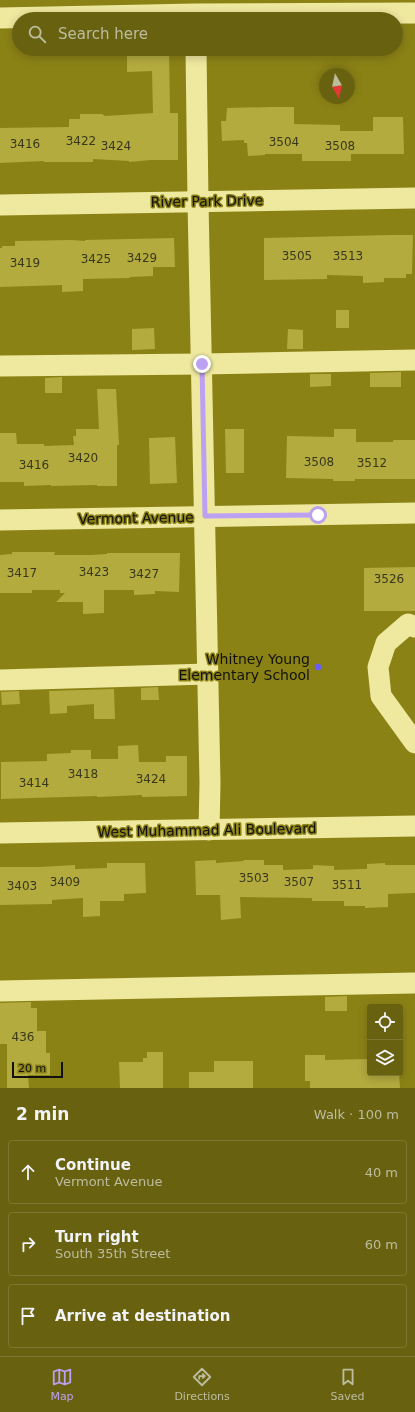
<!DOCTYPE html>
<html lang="en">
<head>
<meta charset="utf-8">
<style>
  body { margin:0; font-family:"DejaVu Sans",sans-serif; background:#6d6819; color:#f1f3f6 }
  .controls { position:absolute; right:12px; bottom:12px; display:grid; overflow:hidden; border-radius:4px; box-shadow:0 2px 10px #0003 }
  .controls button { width:36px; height:36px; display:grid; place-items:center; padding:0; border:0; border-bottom:1px solid #7b7630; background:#686210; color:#f1f3f6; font:20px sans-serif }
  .compass { position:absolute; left:319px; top:68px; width:36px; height:36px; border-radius:50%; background:#686210; box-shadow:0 2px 10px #0003; rotate:171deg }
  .scale { position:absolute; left:12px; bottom:10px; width:51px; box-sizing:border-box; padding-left:4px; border:2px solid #111; border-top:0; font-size:11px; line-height:14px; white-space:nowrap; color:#111; -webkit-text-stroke:3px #8b8216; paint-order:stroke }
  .stop { position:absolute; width:12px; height:12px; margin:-9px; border:3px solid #bca0f2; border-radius:50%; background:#fff }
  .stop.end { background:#bca0f2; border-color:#fff; box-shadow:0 1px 4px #0008 }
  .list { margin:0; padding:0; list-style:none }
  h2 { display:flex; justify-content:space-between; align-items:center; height:52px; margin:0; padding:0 16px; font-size:17px }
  h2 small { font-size:13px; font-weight:400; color:#bdbc9f }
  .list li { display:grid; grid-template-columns:26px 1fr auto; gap:12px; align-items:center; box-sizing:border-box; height:64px; margin:0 8px 8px; padding:0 8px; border:1px solid #7b7630; border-radius:4px }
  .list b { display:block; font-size:15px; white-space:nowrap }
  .list p { margin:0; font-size:13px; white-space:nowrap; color:#bdbc9f }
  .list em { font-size:13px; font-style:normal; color:#bdbc9f }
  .icon { flex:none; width:22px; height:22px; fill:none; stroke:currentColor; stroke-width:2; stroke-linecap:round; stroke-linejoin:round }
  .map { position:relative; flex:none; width:415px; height:1088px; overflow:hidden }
  .search { position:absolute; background:#686210; box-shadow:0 2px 10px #0003; left:12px; right:12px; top:12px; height:44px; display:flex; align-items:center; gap:10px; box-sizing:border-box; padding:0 14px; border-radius:22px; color:#bdbc9f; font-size:15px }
  .sheet { height:268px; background:#686210 }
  nav { display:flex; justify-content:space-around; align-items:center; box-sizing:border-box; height:56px; border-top:1px solid #7b7630; background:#686210; font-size:11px; color:#bdbc9f }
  nav a { display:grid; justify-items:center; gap:2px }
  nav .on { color:#bca0f2 }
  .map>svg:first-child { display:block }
</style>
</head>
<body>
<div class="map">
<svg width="415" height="1088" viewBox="0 0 415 1088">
  <rect width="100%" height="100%" fill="#8b8216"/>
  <!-- building -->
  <g fill="#b3ab3e">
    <polygon points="127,49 169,49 170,113 178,113 178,160 151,160 129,162 129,161 93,159 93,162 44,162 44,161 0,163 0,128 69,127 69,119 80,119 80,114 102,114 105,116 153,113 152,71 127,72"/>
    <polygon points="271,107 294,107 294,124 340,125 340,131 373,131 373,117 403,117 404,154 351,154 351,161 302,161 302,154 265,154 265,155 248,156 247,143 244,143 244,140 222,141 221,121 226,121 227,108"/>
    <polygon points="390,235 413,235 412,274 406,274 406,278 384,278 384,282 363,283 363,276 327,275 327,279 264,280 264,238"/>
    <polygon points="174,238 175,267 153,267 153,276 130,277 130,278 83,279 83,291 62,292 62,285 0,287 0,248 2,248 2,246 15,246 15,241 71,240 85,241 85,240"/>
    <rect x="336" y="310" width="13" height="18"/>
    <polygon points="154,328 155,349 132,350 132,329"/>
    <polygon points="288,329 303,330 303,349 287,349"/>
    <polygon points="401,372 401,387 370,387 370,373"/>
    <polygon points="310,374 331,374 331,386 310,387"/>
    <polygon points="62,377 62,393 45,393 45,378"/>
    <polygon points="97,389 116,389 119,445 117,445 117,486 97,486 97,485 51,486 51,485 24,486 24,482 0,482 0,433 16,433 17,444 44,444 44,446 74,445 73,436 76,436 76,429 99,429"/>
    <polygon points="225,429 244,429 244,473 226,473"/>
    <polygon points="334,429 356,429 356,442 393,442 393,440 415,440 415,479 355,479 355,481 333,481 333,479 286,478 287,436 334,437"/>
    <polygon points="175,437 177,483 150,484 149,438"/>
    <polygon points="12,552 55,552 54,555 91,555 107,554 107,553 180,553 179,592 155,591 155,594 134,595 134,590 104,590 104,613 83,614 83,602 56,602 65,593 60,593 60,590 32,590 32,593 0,593 0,555 12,554"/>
    <polygon points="415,567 415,611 364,611 364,568"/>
    <polygon points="158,687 159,700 141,700 141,688"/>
    <polygon points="114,689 115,719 94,719 94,704 67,706 67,713 50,714 49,691"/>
    <polygon points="19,691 20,704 2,705 1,692"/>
    <polygon points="138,745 139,762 166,762 166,756 187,756 187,796 142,797 142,795 97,797 97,796 1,799 1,762 47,761 47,754 71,753 71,750 91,750 91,759 118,759 118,746"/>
    <polygon points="216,860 216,863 244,861 243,860 264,860 264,865 283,865 283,870 313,869 313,865 334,866 334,870 364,869 367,869 367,864 385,863 385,865 415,865 415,893 388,894 388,907 365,908 365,906 344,906 344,901 312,901 312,898 240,897 241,918 221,920 220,895 196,895 195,861"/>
    <polygon points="107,863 145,863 146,893 124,894 124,901 100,901 100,916 83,917 83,898 52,900 52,904 0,905 0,867 40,867 75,865 75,869 107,868"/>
    <polygon points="347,996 347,1011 325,1011 325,997"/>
    <polygon points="31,1002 31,1008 37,1008 37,1031 46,1031 46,1053 50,1053 50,1075 28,1075 29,1088 7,1088 7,1044 0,1044 0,1003"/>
    <polygon points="147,1052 163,1052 163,1088 120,1088 119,1062 143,1062 143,1058 147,1058"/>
    <polygon points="305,1055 325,1055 325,1060 370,1059 370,1073 399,1073 400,1088 310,1088 310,1081 305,1081"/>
    <polygon points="214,1061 253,1061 253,1088 189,1088 189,1072 214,1072"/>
  </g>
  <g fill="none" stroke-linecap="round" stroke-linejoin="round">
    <!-- minor -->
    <g stroke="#efe89f" stroke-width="21">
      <polyline points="0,18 195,14 415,13"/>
      <polyline points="196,49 198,202 210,783 209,830"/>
      <polyline points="0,205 415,198"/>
      <polyline points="0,366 202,364 415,360"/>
      <polyline points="0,520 415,513"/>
      <polyline points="415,627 408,624 386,643 378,667 381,696 415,743"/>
      <polyline points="0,680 208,674"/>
      <polyline points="0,833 415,826"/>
      <polyline points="0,991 415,983"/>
    </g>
  </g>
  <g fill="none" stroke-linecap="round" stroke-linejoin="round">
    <!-- route -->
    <polyline stroke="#bca0f2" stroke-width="5" points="202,364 205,516 318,515"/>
  </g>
  <!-- markers -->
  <circle fill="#695dff" stroke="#8b8216" stroke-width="1.5" cx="318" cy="667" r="4"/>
  <g text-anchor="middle" stroke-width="3" stroke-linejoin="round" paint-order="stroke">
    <!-- number labels -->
    <g font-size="12" fill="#3a381c">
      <text x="81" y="145">3422</text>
      <text x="284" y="146">3504</text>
      <text x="25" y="148">3416</text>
      <text x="116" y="150">3424</text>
      <text x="340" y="150">3508</text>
      <text x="297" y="260">3505</text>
      <text x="348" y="260">3513</text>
      <text x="142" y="262">3429</text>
      <text x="96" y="263">3425</text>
      <text x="25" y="267">3419</text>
      <text x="83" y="462">3420</text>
      <text x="319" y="466">3508</text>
      <text x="372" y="467">3512</text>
      <text x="34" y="469">3416</text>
      <text x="94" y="576">3423</text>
      <text x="22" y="577">3417</text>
      <text x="144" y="578">3427</text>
      <text x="389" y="583">3526</text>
      <text x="83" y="778">3418</text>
      <text x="151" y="783">3424</text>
      <text x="34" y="787">3414</text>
      <text x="254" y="882">3503</text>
      <text x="65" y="886">3409</text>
      <text x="299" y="886">3507</text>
      <text x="347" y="889">3511</text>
      <text x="22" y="890">3403</text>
      <text x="23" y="1041">436</text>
    </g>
    <!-- street labels -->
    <g font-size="14" fill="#111" stroke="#8b8216">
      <text transform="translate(207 201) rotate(-1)" y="5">River Park Drive</text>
      <text transform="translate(136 518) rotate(-1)" y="5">Vermont Avenue</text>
      <text transform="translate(207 830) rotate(-1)" y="5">West Muhammad Ali Boulevard</text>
    </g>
    <!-- poi labels -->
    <g font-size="14" fill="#111" stroke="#8b8216" text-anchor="end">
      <text x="310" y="664">Whitney Young<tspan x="310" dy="16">Elementary School</tspan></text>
    </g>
  </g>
</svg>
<div class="controls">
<button><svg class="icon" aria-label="locate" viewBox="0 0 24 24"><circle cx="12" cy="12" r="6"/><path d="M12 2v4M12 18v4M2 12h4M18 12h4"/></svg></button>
<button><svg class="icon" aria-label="layers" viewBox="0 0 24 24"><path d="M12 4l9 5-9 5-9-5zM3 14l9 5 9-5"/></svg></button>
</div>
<svg class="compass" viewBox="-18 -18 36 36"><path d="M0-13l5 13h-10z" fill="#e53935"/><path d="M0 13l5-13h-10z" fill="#bdbc9f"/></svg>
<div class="scale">20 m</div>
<div class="stop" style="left:318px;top:515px"></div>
<div class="stop end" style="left:202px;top:364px"></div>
<div class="search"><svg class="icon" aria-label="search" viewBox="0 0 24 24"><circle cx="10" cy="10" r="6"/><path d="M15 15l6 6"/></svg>Search here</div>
</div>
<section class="sheet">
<h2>2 min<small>Walk · 100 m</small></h2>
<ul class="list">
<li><svg class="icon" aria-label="ahead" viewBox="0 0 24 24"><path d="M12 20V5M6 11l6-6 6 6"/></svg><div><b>Continue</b><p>Vermont Avenue</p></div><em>40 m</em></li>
<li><svg class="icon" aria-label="right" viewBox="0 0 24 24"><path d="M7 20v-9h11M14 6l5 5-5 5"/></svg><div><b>Turn right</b><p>South 35th Street</p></div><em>60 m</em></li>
<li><svg class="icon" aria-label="arrive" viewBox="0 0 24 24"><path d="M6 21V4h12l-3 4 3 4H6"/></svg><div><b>Arrive at destination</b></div></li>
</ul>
</section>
<nav>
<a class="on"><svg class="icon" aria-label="map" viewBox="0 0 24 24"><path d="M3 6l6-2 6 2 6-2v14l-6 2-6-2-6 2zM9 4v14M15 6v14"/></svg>Map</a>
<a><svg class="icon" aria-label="directions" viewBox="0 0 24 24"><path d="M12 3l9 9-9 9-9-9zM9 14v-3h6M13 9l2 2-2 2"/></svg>Directions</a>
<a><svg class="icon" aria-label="saved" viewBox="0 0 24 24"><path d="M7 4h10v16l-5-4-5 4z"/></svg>Saved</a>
</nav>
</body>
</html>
